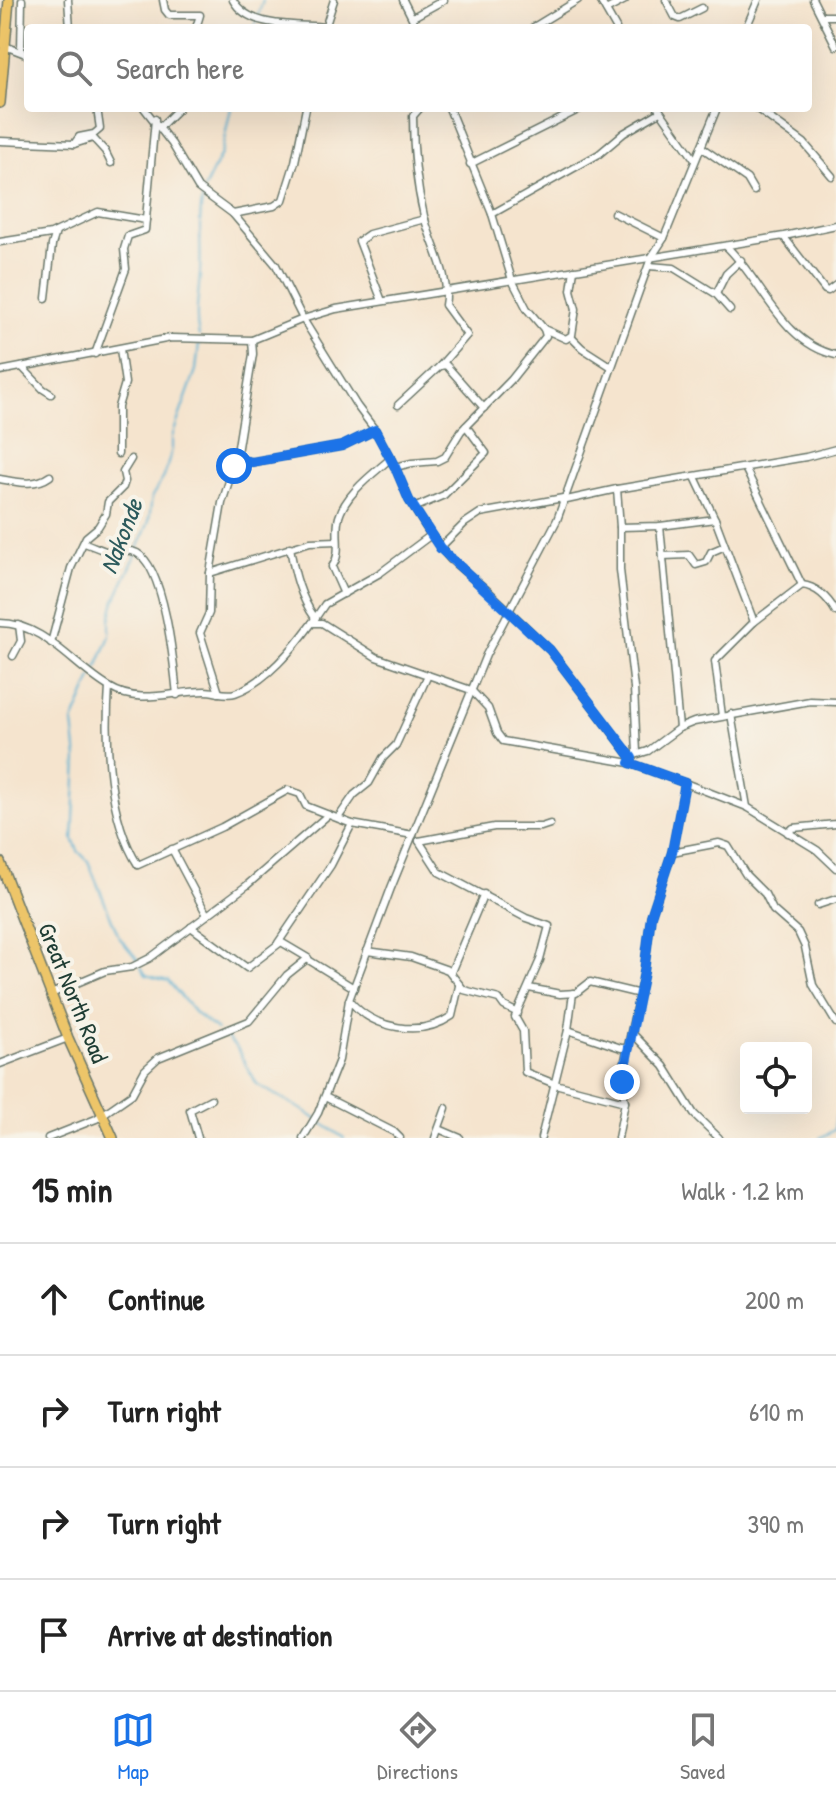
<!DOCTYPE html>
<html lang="en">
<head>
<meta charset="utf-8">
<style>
  body { margin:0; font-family:"Patrick Hand",sans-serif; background:#f6f6f6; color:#222 }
  .controls { position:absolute; right:24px; bottom:24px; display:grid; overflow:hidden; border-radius:8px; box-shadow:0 8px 32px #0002 }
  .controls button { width:72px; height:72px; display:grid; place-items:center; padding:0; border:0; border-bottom:2px solid #e0e0e0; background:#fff; color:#222; font:40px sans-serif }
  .stop { position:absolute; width:24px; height:24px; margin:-18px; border:6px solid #1a73e8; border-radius:50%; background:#fff }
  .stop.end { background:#1a73e8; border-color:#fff; box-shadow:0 2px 8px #0008 }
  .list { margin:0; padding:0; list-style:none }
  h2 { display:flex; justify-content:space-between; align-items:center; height:104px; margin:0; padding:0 32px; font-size:34px }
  h2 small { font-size:26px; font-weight:400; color:#767676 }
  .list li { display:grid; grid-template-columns:52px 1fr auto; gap:24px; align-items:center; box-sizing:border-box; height:112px; padding:0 32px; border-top:2px solid #e0e0e0 }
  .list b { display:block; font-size:30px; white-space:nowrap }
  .list em { font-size:26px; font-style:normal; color:#767676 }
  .icon { flex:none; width:44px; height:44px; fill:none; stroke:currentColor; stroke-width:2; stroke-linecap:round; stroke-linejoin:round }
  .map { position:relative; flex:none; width:836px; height:1138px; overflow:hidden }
  .search { position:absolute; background:#fff; box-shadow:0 8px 32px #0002; left:24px; right:24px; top:24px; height:88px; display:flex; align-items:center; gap:20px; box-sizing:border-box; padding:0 28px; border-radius:8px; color:#767676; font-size:30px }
  .sheet { height:552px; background:#fff }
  nav { display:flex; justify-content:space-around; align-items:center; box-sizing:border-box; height:112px; border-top:2px solid #e0e0e0; background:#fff; font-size:22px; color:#767676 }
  nav a { display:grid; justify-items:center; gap:4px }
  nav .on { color:#1a73e8 }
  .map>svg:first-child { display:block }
</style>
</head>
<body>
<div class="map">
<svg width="836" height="1138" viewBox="0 0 836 1138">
  <rect width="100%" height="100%" fill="#f7f3e8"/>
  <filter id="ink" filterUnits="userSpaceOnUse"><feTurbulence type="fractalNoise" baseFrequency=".0125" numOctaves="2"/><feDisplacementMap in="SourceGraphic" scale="16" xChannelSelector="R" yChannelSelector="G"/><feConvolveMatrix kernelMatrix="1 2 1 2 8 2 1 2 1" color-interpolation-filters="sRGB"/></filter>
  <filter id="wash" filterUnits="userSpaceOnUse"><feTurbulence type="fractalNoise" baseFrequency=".006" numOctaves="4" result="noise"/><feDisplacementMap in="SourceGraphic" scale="32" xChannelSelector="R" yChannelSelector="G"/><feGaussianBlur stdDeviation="1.8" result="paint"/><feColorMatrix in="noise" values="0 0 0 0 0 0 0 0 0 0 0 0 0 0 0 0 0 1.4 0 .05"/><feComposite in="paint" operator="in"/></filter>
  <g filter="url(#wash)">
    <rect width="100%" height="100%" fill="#f5e4ce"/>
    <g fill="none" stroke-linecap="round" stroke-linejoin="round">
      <!-- stream -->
      <g stroke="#55afd2" stroke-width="2">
        <polyline points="254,28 263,0"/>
        <polyline points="204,189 221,154 231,108"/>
        <path d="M199 336C194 315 199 294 200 273 202 246 197 222 203 196"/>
        <polyline points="138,549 149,521 152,496 164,477 172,449 172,437 196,370 199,343"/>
        <polyline points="95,672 110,636 110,620 115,600 136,555"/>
        <polyline points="92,678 73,722 77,759 73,839 78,851 88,861 119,937 138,960"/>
        <polyline points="141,967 146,975 168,981 196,1014 217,1030"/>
        <polyline points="222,1033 237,1048 256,1084 301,1109 344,1138"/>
        <polyline points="820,1138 834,1130 836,1116"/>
      </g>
    </g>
  </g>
  <g filter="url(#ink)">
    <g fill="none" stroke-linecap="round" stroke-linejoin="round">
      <defs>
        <g id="minor">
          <polyline points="68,0 70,28"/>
          <polyline points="163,0 165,10 169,15 200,15 196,28"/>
          <path d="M233 0C249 29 295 24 325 27"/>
          <polyline points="403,0 417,28"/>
          <polyline points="600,0 616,28"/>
          <polyline points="666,0 675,17 680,19 702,8"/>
          <polyline points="813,0 836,46"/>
          <polyline points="606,10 625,0"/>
          <polyline points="823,16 836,16"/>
          <polyline points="413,17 444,0"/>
          <polyline points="325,28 334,0"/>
          <polyline points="532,28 578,0"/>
          <polyline points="746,28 758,0"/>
          <polyline points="5,46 28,55"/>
          <polyline points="21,50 22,0"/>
          <polyline points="144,108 172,144 198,188 233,214 274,206 283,200 295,162 306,108"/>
          <polyline points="658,108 695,160"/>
          <polyline points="756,108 804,143 832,176"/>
          <polyline points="160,127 179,108"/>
          <polyline points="0,141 74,144 93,138 105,151 111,163"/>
          <polyline points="74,144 79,137 94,134 100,129 97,108"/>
          <polyline points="701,147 747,179 754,191"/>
          <polyline points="470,164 582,108"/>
          <polyline points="614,213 664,238"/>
          <polyline points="233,214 276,265 303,319 357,406 375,430 395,467 409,500 431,535 450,559 488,591 550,650 632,758"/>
          <polyline points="492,214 599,154 624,133 660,112"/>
          <polyline points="784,237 825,290 828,291 836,285"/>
          <polyline points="0,242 51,234 98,212 146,220"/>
          <path d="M726 246C763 281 781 343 836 355"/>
          <polyline points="649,266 674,268 716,294 730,310"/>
          <polyline points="716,294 726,274 741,260"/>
          <polyline points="46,298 52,245 56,232"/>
          <polyline points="382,301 359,241 369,234 425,219"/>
          <polyline points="544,329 566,339 572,335 576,309 571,290 574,270"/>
          <polyline points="571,337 582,348 610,366"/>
          <polyline points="95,354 126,269 124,249 128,236 145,230 155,119"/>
          <polyline points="440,366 446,365 484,408"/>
          <polyline points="22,367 43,389 51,394"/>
          <polyline points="0,371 171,338 252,340 303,319 336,309 784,236 836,225"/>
          <path d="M398 405 440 366 467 335 445 305C451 276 431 245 424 216 416 183 413 150 413 116L420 108"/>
          <polyline points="118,454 118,407 125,383 120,349"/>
          <polyline points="236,459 252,462 342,446 375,430"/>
          <polyline points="395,467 412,463 437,461 445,457 461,431 511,380 546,336 544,329 527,309 512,280 492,214 449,108"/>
          <polyline points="745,468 802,585"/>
          <polyline points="695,477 715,519 754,622"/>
          <path d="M0 479C17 482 35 487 50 476"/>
          <polyline points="617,489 620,527 620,570 634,688 637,753"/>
          <polyline points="562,501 617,489 806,457 836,449"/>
          <polyline points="414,508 444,495 486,453 466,426"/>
          <polyline points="660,526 679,728"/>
          <polyline points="620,527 660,526 715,519"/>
          <path d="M84 543C92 545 105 552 113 553 123 553 127 548 137 553 165 568 174 665 177 695"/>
          <path d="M290 547C294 572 300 597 315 618"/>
          <polyline points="440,548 465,523 480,513 563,498"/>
          <polyline points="663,556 689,555 696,565 706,562 711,552 725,546"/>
          <polyline points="210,573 310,542 337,541"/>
          <path d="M344 594 332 567C343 552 334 534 339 517 346 493 373 474 391 458"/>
          <path d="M0 623C44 623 73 666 109 687 140 706 172 691 205 691 215 691 226 696 235 693 266 682 293 649 312 623H322L376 657 471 690 488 708 497 733 503 741 630 763 685 783 747 807 817 850 836 868"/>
          <polyline points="312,623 325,604 380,573 431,535"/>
          <polyline points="51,643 71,568 86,537 98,527 106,514 108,502 123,487 125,481 123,472 131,459"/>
          <polyline points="13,656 21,641 19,625"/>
          <path d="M109 687C105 742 108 818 138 865L222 827 288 790 300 794 306 806 352 824 413 835"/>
          <polyline points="219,693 200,633 209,613 210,573 222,503 236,459 253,354 252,340"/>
          <polyline points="731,714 747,807"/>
          <path d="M722 716 715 661 754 622 802 585C818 587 828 598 836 612"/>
          <polyline points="635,755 648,751 679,728 694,722 810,701 836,702"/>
          <polyline points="338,818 354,795 369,783 383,758 396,745 428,675"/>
          <polyline points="788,833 793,828 836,824"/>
          <polyline points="419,841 439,872 526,918 549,926 540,960 515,1017 523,1031 525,1072 555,1084 625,1102"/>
          <polyline points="419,841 494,827 541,827 550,824"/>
          <polyline points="172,849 207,915"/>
          <polyline points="672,852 719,843 728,846 746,875 765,894 773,910 798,932 805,947 813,985 836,1023"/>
          <polyline points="818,905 836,899"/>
          <polyline points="191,927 247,968 281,942 308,958"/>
          <polyline points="278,943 331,865 352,824"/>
          <polyline points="367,951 411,957 448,970 464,990 499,999 504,1006 518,1013"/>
          <polyline points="451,972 484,894"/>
          <polyline points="529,988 560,994 576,993 590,982 640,994"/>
          <polyline points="51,994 105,971 132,967 150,958 246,886 328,815"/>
          <path d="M349 1000C373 1029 420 1038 452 1016L459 986"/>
          <polyline points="568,1030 621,1048 629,1048"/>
          <polyline points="632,1033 664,1066 694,1114 719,1138"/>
          <polyline points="0,1064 68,1038"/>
          <polyline points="325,1097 394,1132 400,1138"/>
          <polyline points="439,1129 460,1138"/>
          <polyline points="48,1138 96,1119 132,1094 145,1070 158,1058 249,1021 287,975 307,959 354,988"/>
          <polyline points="198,1138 190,1110 211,1099"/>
          <polyline points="303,1138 318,1113 339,1060 349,1000 391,888 486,655 557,520 651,258 664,238 717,108"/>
          <polyline points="435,1138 446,1108"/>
          <polyline points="541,1138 568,1030 573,993"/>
          <polyline points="618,1138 625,1102 621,1079 644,972 651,916 672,852 685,783"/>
        </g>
        <g id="highway">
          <polyline points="0,103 9,0"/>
          <polyline points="0,862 68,1038 113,1138"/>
        </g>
      </defs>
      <!-- minor casing -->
      <use href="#minor" stroke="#6a776a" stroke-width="9"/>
      <!-- highway casing -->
      <use href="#highway" stroke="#6a776a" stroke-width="12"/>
      <!-- minor -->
      <use href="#minor" stroke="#fff" stroke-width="6"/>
      <!-- highway -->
      <use href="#highway" stroke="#edc569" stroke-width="9"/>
    </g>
  </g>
  <g fill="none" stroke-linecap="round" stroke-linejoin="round" filter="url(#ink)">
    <!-- route -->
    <polyline stroke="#1a73e8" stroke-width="10" points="234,466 236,459 252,462 342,446 375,430 395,467 409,500 440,548 550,650 624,747 632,758 630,763 685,783 672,852 651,916 644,972 622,1082"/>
  </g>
  <g text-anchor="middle" stroke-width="8" stroke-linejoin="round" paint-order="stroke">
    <!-- street labels -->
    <g font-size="24" fill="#1f3d34" stroke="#f7f3e8">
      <text transform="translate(73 993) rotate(68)" y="8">Great North Road</text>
    </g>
    <!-- water labels -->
    <g font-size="26" font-style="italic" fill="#2c5a5c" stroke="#f7f3e8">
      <text transform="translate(121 536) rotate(-69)" y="9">Nakonde</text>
    </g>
  </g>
</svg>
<div class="controls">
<button><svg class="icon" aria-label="locate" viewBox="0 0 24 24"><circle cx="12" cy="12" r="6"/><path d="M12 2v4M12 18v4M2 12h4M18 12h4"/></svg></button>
</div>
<div class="stop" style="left:234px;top:466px"></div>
<div class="stop end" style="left:622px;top:1082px"></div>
<div class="search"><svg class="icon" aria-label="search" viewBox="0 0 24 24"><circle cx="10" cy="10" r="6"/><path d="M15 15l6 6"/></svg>Search here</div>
</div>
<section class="sheet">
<h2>15 min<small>Walk · 1.2 km</small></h2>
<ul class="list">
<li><svg class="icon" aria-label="ahead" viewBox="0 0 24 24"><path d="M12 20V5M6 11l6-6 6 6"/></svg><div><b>Continue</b></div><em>200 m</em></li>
<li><svg class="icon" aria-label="right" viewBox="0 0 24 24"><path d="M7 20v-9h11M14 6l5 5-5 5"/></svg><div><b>Turn right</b></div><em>610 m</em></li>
<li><svg class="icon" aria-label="right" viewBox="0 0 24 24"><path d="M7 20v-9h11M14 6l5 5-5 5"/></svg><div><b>Turn right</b></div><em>390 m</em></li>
<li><svg class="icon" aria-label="arrive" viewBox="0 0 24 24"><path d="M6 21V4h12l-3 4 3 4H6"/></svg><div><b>Arrive at destination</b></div></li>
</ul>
</section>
<nav>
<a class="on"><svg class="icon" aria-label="map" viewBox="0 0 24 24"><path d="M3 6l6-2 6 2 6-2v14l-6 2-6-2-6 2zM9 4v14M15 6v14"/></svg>Map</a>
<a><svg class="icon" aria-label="directions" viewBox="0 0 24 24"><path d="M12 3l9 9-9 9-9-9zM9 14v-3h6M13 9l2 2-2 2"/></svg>Directions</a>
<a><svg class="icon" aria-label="saved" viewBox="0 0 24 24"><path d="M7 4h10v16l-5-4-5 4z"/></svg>Saved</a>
</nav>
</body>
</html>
